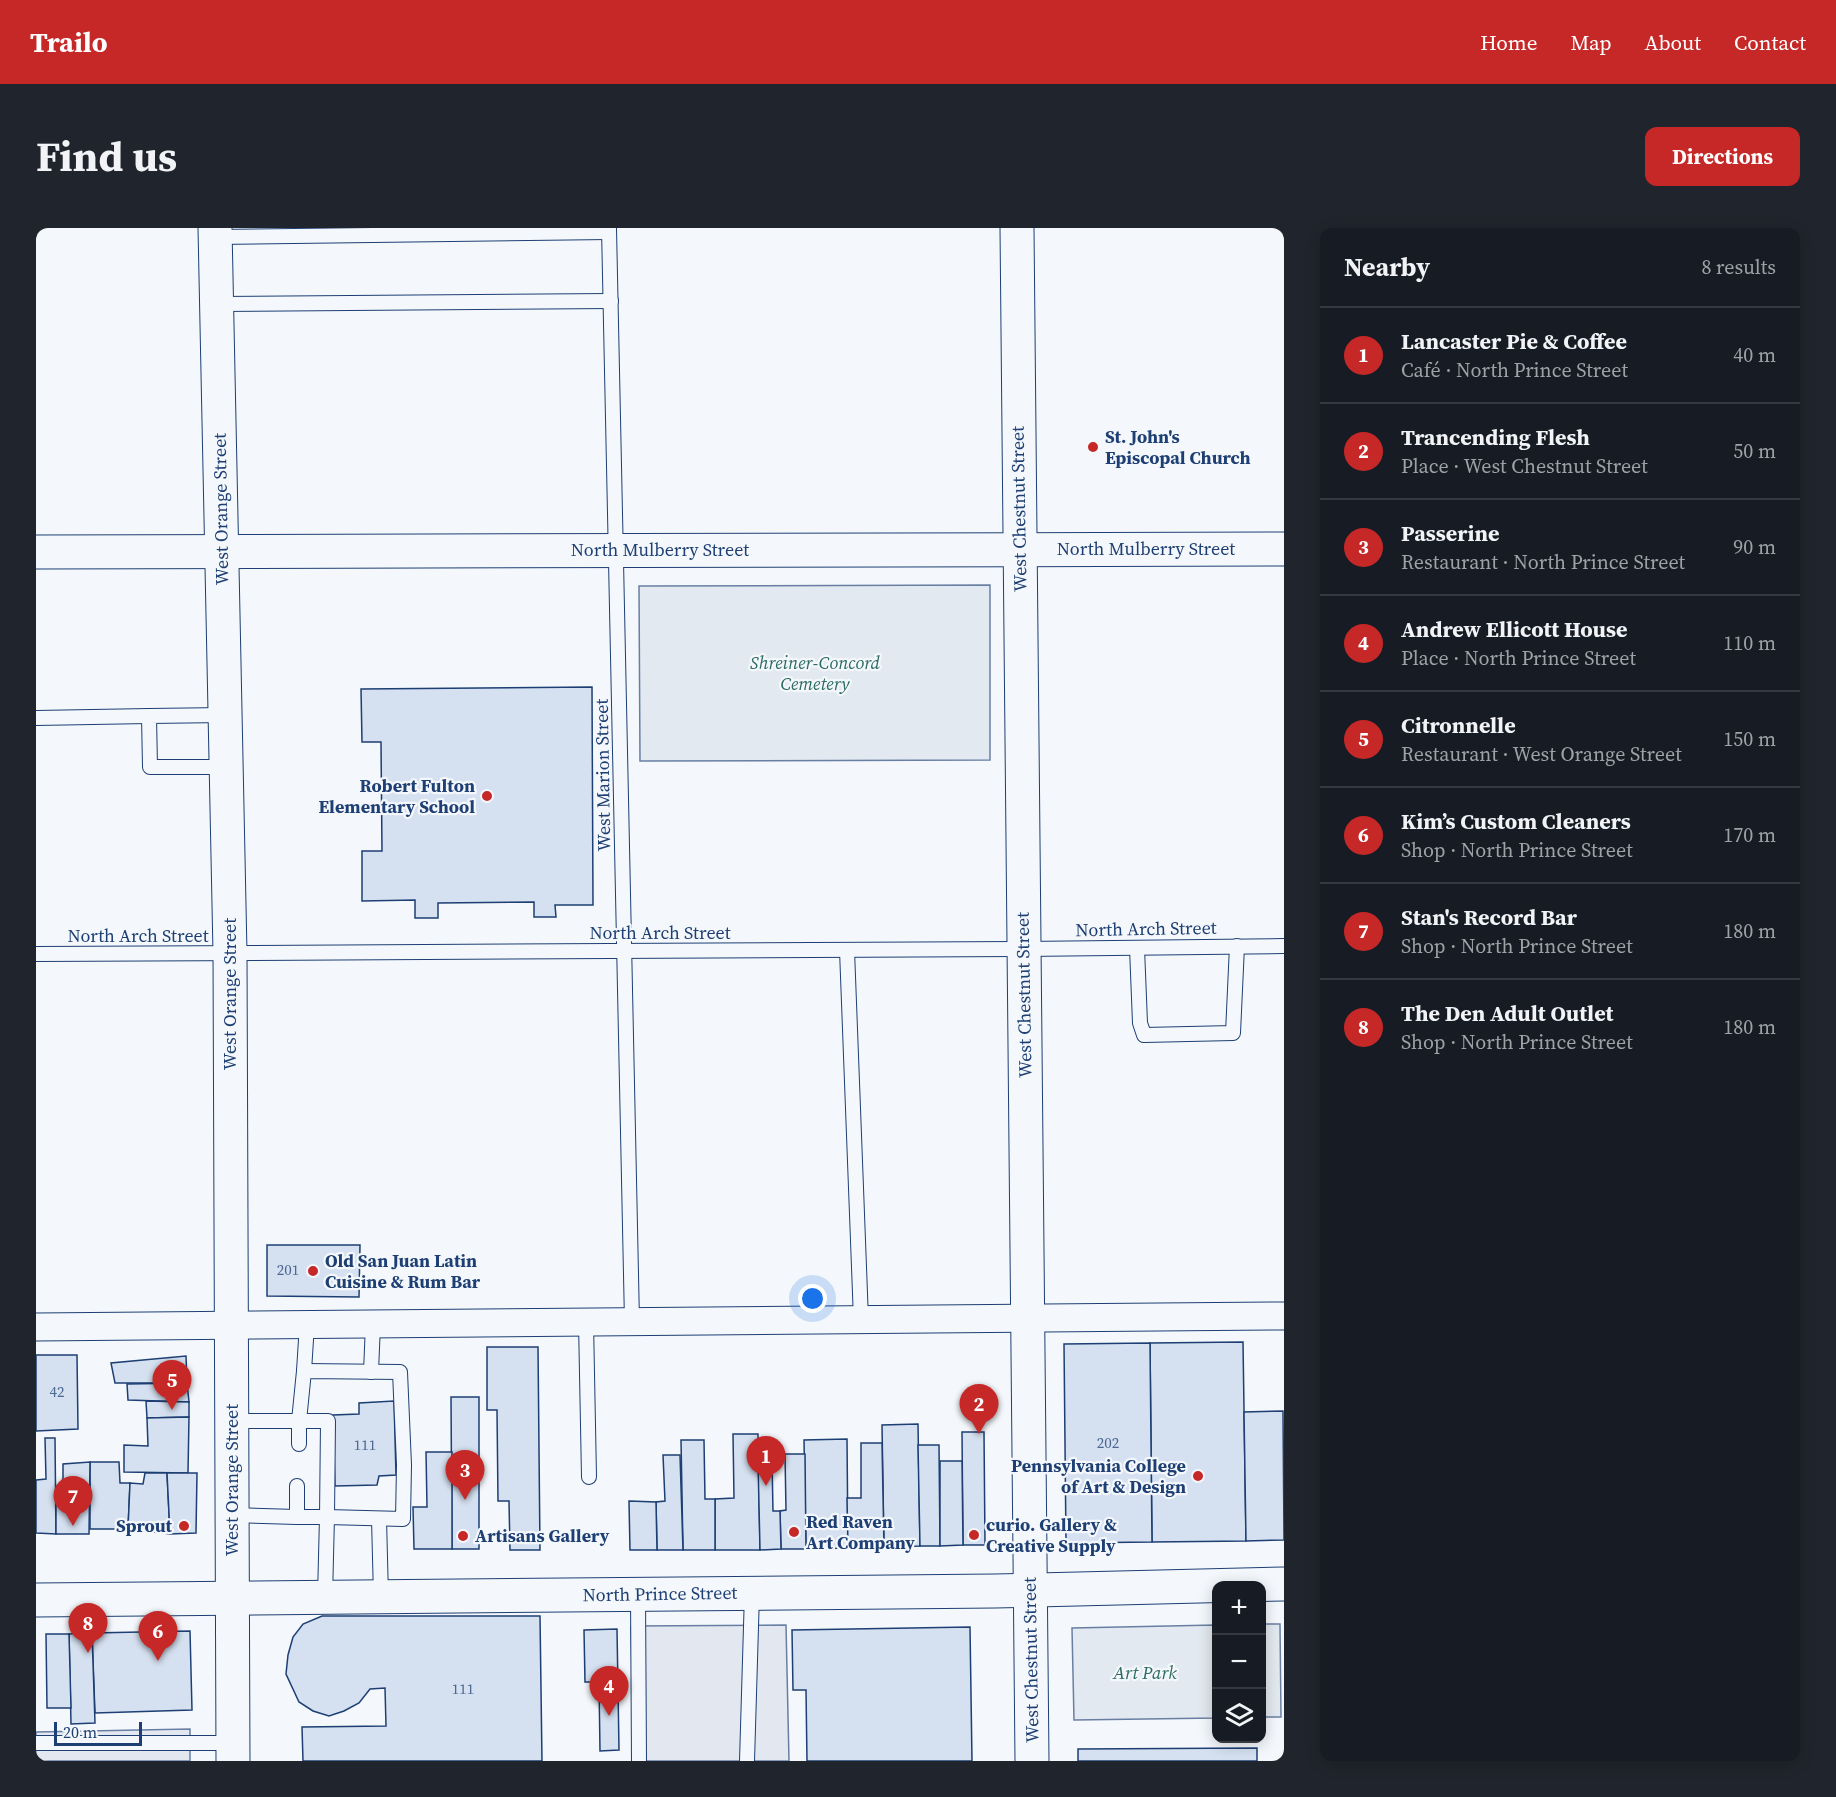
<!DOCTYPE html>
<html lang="en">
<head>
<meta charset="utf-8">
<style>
  body { margin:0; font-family:"Source Serif 4",serif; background:#20242c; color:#f1f3f6 }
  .controls { position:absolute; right:18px; bottom:18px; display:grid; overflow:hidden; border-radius:12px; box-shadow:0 3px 15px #0003 }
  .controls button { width:54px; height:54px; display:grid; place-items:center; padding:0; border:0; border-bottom:2px solid #363941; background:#171b24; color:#f1f3f6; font:30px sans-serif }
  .scale { position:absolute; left:18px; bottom:15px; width:88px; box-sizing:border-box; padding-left:6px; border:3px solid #1d3f73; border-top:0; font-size:16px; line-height:21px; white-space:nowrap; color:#1d3f73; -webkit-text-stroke:4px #f4f7fb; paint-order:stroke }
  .you { position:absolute; left:777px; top:1071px; width:21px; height:21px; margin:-15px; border:4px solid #fff; border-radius:50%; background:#1a73e8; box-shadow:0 0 0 9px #1a73e833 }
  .badge { display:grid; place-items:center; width:39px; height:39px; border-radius:50%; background:#c62828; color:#fff; font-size:20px; font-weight:700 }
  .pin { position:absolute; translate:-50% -50px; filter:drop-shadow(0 2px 3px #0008) }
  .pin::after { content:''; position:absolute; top:32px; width:21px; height:18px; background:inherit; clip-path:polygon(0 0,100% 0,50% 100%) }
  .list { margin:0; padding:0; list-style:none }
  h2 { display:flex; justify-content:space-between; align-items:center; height:78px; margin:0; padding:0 24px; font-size:26px }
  h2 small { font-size:20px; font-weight:400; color:#9ea1a6 }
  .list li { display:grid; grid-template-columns:39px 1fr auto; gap:18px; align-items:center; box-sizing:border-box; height:96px; padding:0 24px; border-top:2px solid #363941 }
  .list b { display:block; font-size:22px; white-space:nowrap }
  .list p { margin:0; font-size:20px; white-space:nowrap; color:#9ea1a6 }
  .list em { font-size:20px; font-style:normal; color:#9ea1a6 }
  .icon { flex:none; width:33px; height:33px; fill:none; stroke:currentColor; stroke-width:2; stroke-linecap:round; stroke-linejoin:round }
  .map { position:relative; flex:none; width:1248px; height:1533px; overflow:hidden; border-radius:12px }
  header { display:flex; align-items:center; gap:36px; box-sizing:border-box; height:84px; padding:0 30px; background:#c62828; color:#fff }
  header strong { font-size:28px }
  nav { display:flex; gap:33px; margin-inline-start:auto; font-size:21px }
  .intro { display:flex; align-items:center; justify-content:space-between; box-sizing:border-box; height:144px; padding:0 36px }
  h1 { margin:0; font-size:42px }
  .button { padding:15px 27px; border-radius:12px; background:#c62828; color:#fff; font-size:21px; font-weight:700 }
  main { display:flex; gap:36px; padding:0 36px }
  aside { flex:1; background:#171b24; border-radius:12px; box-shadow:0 3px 15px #0003 }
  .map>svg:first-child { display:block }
</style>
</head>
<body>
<header>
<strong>Trailo</strong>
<nav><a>Home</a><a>Map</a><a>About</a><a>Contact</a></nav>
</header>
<div class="intro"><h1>Find us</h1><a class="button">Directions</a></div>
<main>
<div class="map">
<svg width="1248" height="1533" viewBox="0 0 1248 1533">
  <rect width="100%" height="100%" fill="#f4f7fb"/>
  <!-- green -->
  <g fill="#e3e9f0" stroke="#687fa3" stroke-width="1.5">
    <polygon points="954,357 954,532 604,533 603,358"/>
    <polygon points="1226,1396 1244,1396 1245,1489 1226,1489"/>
    <polygon points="1180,1397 1180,1490 1038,1492 1036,1400"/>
  </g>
  <!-- parking -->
  <g fill="#e3e8f0" stroke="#687fa3" stroke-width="1.5">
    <polygon points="750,1397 753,1533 598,1533 595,1398"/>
    <polygon points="154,1501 154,1533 0,1533 0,1504"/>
  </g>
  <!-- building -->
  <g fill="#d5e0f0" stroke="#1d3f73" stroke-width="1.5">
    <polygon points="556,459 557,677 519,677 520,689 498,689 498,674 402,675 402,690 379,690 379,672 326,673 326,623 346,623 345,514 326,514 325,461"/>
    <polygon points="231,1017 324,1017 323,1069 231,1068"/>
    <polygon points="1207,1114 1210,1313 1116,1314 1114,1115"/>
    <polygon points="1114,1115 1116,1314 1030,1315 1028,1116"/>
    <polygon points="451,1119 502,1119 504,1322 474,1322 473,1273 462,1273 461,1182 451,1182"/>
    <polygon points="0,1127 41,1127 42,1201 0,1203"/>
    <polygon points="150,1128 151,1155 79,1155 75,1135"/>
    <polygon points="151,1155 153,1174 92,1172 91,1156"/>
    <polygon points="415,1169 443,1169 443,1321 416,1321"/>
    <polygon points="110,1173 153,1174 153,1189 111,1190"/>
    <polygon points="358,1173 360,1247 343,1248 341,1257 299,1258 297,1187 323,1186 323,1175"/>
    <polygon points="1247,1183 1248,1312 1210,1313 1208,1184"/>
    <polygon points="153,1189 152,1245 88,1244 88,1217 112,1218 111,1190"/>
    <polygon points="882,1196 884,1318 848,1319 846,1197"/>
    <polygon points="926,1204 948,1204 949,1317 927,1317"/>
    <polygon points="697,1206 722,1206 724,1322 679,1322 679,1271 698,1270"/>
    <polygon points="9,1210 19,1210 20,1306 0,1305 0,1252 10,1251"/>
    <polygon points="811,1211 812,1320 770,1321 768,1212"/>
    <polygon points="645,1212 668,1212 669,1271 679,1271 679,1322 647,1322"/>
    <polygon points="825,1215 846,1215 848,1319 812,1320 811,1270 825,1270"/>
    <polygon points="882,1217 903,1217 904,1318 884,1318"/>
    <polygon points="390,1224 416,1224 416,1321 378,1321 377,1279 391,1279"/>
    <polygon points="749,1226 769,1226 770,1321 745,1321 744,1283 750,1282"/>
    <polygon points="627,1227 644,1227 647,1322 621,1322 620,1274 629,1273"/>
    <polygon points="722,1233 736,1233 737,1283 744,1283 745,1321 724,1322"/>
    <polygon points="904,1233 926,1233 927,1317 904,1318"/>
    <polygon points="54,1234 83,1234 84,1255 94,1255 92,1301 54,1301"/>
    <polygon points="54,1234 53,1306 20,1306 20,1258 27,1256 27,1236"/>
    <polygon points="109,1245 131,1245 134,1306 92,1301 94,1255 107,1256"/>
    <polygon points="131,1245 161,1245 160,1305 134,1306"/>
    <polygon points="593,1273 620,1274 621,1322 594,1322"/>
    <polygon points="286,1388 504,1388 506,1533 267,1533 266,1499 350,1498 349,1460 334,1461 323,1475 308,1483 293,1488 277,1483 263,1474 250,1446 252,1427 257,1409 267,1396"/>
    <polygon points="934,1399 936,1533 771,1533 770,1462 757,1462 756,1402"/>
    <polygon points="581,1401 583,1522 564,1523 563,1454 549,1454 548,1402"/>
    <polygon points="154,1403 156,1482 59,1485 56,1405"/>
    <polygon points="56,1405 59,1495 35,1496 33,1406"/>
    <polygon points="10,1406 33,1406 35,1480 11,1480"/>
    <polygon points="1221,1520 1221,1533 1042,1533 1042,1521"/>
  </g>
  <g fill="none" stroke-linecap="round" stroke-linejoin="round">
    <defs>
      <g id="lane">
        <polyline points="573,0 596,1094"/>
        <polyline points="180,9 573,4"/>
        <polyline points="181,76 575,73"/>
        <polyline points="189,487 113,488 114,539 190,539"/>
        <polyline points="0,490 113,488"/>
        <polyline points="1101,720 1104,795 1108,807 1197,805 1201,718"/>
        <polyline points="811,722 825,1092"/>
        <polyline points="0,726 987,721 1248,718"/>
        <polyline points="550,1094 553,1249"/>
        <polyline points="268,1143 271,1096"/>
        <polyline points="335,1144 337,1096"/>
        <polyline points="195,1193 263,1193 263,1216"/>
        <polyline points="196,1287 261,1289 261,1258"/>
        <polyline points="261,1289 291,1289 292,1193 263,1193 268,1143 364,1144 368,1237 367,1291 291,1289 289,1369"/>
        <polyline points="343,1291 345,1368"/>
        <polyline points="602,1366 603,1533"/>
        <polyline points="0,1515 197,1515"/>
        <polyline points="711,1533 716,1365"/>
      </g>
      <polyline id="street" points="0,1099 1248,1088"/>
      <polyline id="secondary" points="0,324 1248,321"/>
      <g id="primary">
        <polyline points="179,0 194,725 197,1533"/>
        <polyline points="981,0 996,1533"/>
      </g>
      <polyline id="highway" points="0,1372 959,1363 1248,1356"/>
    </defs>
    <!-- lane casing -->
    <use href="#lane" stroke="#1d3f73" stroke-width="16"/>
    <!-- street casing -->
    <use href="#street" stroke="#1d3f73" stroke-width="29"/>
    <!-- secondary casing -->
    <use href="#secondary" stroke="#1d3f73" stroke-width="35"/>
    <!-- primary casing -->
    <use href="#primary" stroke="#1d3f73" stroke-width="35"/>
    <!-- highway casing -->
    <use href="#highway" stroke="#1d3f73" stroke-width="35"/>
    <!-- lane -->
    <use href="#lane" stroke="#f4f7fb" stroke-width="14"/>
    <!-- street -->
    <use href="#street" stroke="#f4f7fb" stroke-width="27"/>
    <!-- secondary -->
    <use href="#secondary" stroke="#f4f7fb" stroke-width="33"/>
    <!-- primary -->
    <use href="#primary" stroke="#f4f7fb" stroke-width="33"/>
    <!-- highway -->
    <use href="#highway" stroke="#f4f7fb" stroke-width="33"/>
  </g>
  <!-- markers -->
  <g fill="#c62828" stroke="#f4f7fb" stroke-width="2">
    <circle cx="1057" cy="219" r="6"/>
    <circle cx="451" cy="568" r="6"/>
    <circle cx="277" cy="1043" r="6"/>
    <circle cx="1162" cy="1248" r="6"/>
    <circle cx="148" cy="1298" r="6"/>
    <circle cx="758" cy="1304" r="6"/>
    <circle cx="938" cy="1307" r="6"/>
    <circle cx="427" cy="1308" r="6"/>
  </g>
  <g text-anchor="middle" stroke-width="4.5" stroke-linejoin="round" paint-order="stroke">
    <!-- number labels -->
    <g font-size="15" fill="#4b6792">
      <text x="252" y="1047">201</text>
      <text x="21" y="1169">42</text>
      <text x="1072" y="1220">202</text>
      <text x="329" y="1222">111</text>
      <text x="427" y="1466">111</text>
    </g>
    <!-- poi labels -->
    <g font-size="18" font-weight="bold" fill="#1d3f73" stroke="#f4f7fb" text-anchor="start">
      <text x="1069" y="215">St. John's<tspan x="1069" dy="21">Episcopal Church</tspan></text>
      <text x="439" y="564" text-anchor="end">Robert Fulton<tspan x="439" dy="21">Elementary School</tspan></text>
      <text x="289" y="1039">Old San Juan Latin<tspan x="289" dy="21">Cuisine &amp; Rum Bar</tspan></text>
      <text x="1150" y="1244" text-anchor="end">Pennsylvania College<tspan x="1150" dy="21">of Art &amp; Design</tspan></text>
      <text x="770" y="1300">Red Raven<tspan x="770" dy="21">Art Company</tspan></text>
      <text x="950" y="1303">curio. Gallery &amp;<tspan x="950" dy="21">Creative Supply</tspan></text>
      <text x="136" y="1304" text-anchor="end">Sprout</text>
      <text x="439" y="1314">Artisans Gallery</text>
    </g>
    <!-- street labels -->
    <g font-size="18" fill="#1d3f73" stroke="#f4f7fb">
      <text transform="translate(185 281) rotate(-91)" y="6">West Orange Street</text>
      <text transform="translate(983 281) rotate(-91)" y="6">West Chestnut Street</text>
      <text x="1110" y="327">North Mulberry Street</text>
      <text x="624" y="328">North Mulberry Street</text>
      <text transform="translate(567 547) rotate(-91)" y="6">West Marion Street</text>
      <text transform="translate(1110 701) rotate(-1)" y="6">North Arch Street</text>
      <text x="624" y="711">North Arch Street</text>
      <text x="102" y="714">North Arch Street</text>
      <text transform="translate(194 766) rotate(-90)" y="6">West Orange Street</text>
      <text transform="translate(988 767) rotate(-91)" y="6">West Chestnut Street</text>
      <text transform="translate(196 1252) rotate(-90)" y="6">West Orange Street</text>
      <text transform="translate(624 1366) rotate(-1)" y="6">North Prince Street</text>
      <text transform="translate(995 1432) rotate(-91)" y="6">West Chestnut Street</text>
    </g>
    <!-- park labels -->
    <g font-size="18" font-style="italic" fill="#2c6c60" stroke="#f4f7fb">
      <text x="779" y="441">Shreiner-Concord<tspan x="779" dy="21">Cemetery</tspan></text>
      <text x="1109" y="1451">Art Park</text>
    </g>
  </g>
</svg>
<div class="controls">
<button>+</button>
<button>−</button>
<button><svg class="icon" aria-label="layers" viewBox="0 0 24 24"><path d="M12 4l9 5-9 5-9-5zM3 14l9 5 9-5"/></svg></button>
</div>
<div class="scale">20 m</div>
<div class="you"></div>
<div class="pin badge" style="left:730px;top:1258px">1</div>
<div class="pin badge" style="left:943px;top:1206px">2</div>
<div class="pin badge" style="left:429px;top:1272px">3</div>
<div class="pin badge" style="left:573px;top:1488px">4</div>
<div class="pin badge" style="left:136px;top:1182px">5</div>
<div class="pin badge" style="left:122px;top:1433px">6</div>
<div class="pin badge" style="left:37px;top:1298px">7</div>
<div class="pin badge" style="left:52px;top:1425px">8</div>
</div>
<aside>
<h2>Nearby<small>8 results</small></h2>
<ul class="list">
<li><span class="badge">1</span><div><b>Lancaster Pie &amp; Coffee</b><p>Café · North Prince Street</p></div><em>40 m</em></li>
<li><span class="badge">2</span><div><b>Trancending Flesh</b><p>Place · West Chestnut Street</p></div><em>50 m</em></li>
<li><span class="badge">3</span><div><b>Passerine</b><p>Restaurant · North Prince Street</p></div><em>90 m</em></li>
<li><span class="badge">4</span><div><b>Andrew Ellicott House</b><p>Place · North Prince Street</p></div><em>110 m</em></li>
<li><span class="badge">5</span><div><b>Citronnelle</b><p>Restaurant · West Orange Street</p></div><em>150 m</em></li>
<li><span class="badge">6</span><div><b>Kim’s Custom Cleaners</b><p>Shop · North Prince Street</p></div><em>170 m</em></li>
<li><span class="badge">7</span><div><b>Stan's Record Bar</b><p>Shop · North Prince Street</p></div><em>180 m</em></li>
<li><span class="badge">8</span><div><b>The Den Adult Outlet</b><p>Shop · North Prince Street</p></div><em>180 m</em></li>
</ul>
</aside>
</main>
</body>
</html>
